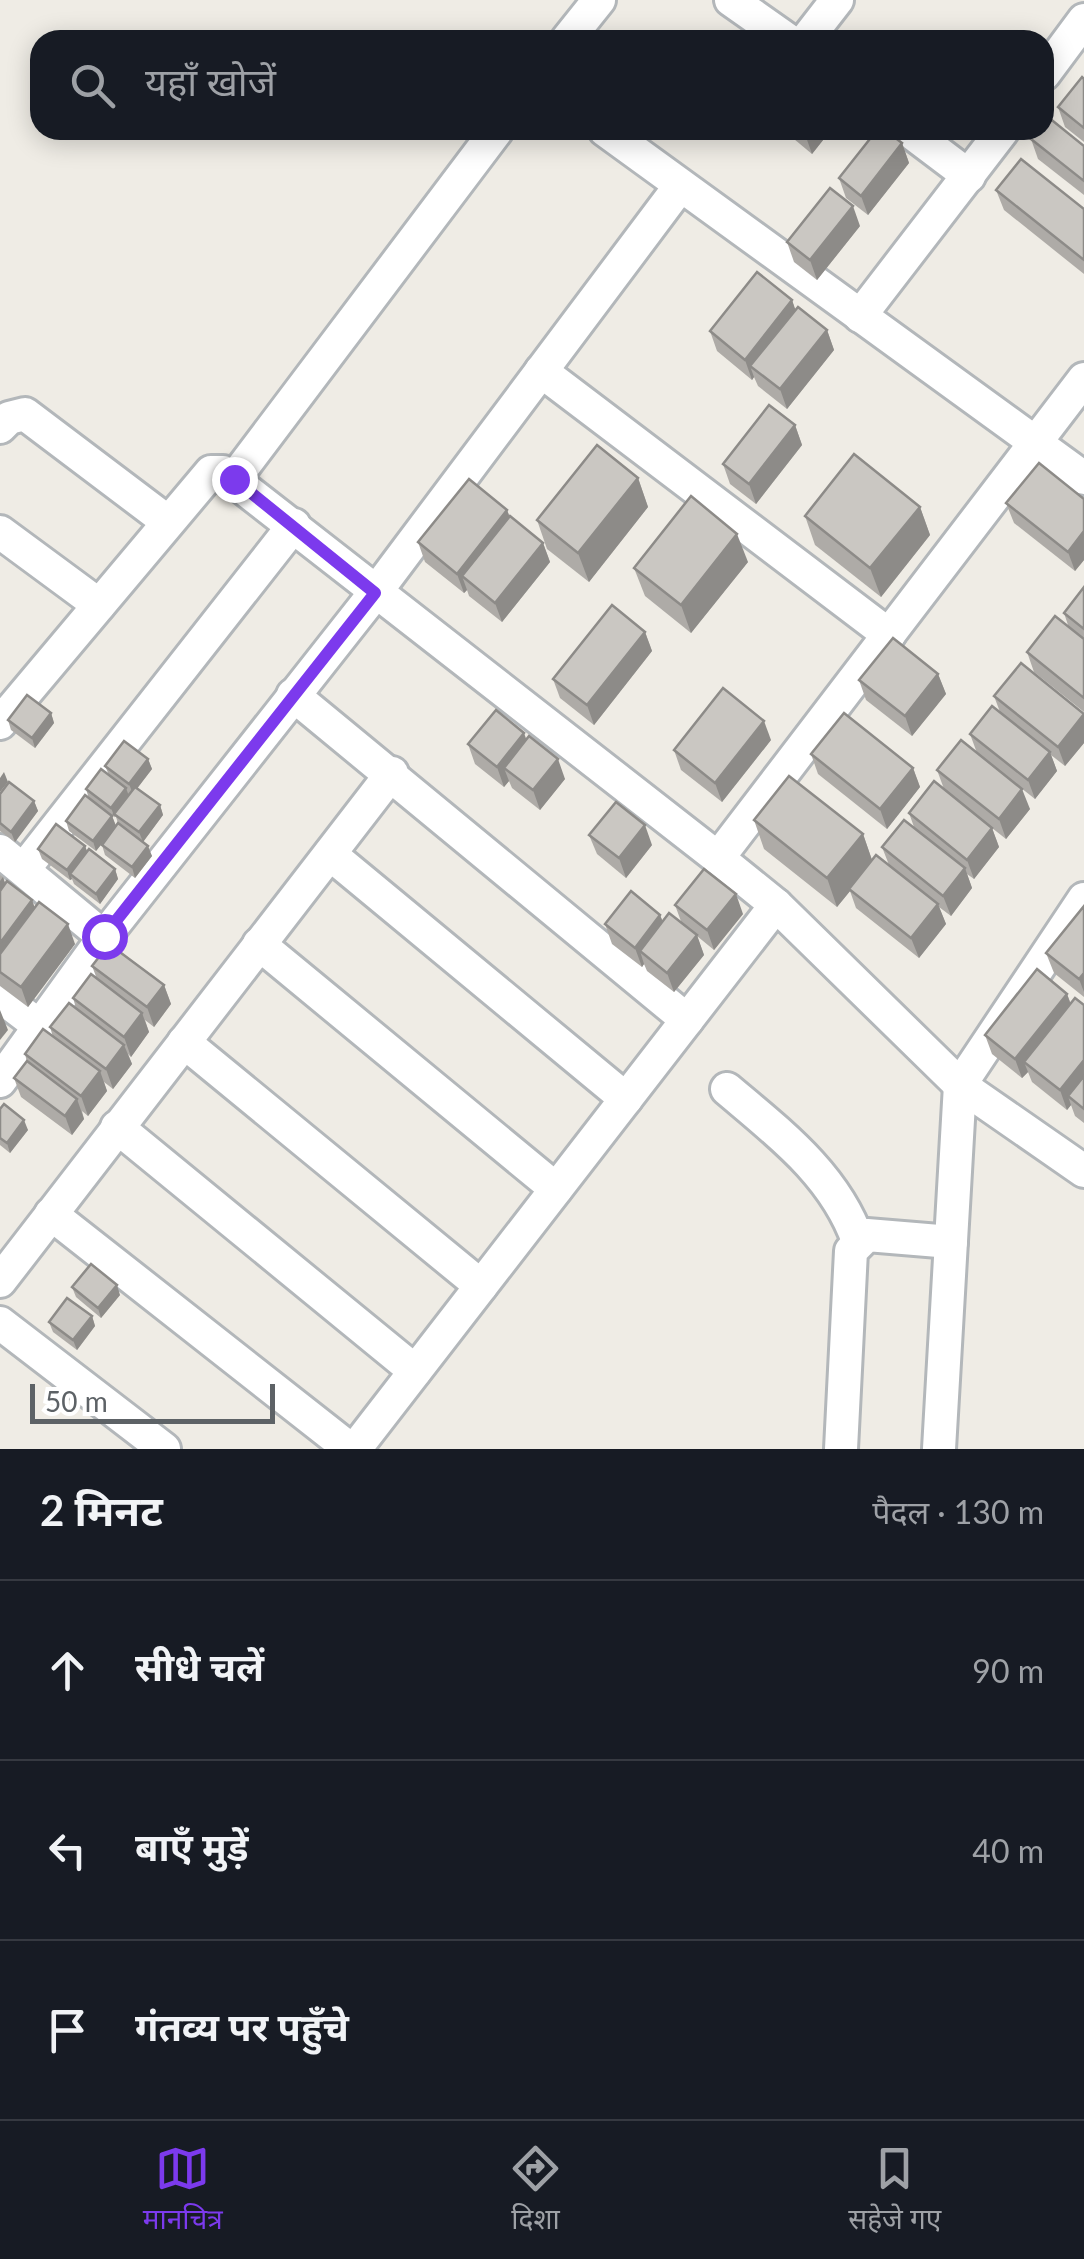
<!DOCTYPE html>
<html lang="hi">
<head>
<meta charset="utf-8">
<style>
  body { margin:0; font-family:Lato,"Noto Sans Devanagari",sans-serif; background:#20242c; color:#f1f3f6 }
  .scale { position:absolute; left:30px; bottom:25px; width:245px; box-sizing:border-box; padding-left:10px; border:5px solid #5d6266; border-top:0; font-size:28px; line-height:35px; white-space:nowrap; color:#5d6266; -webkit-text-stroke:8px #fff; paint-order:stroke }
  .stop { position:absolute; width:30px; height:30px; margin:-22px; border:8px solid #7c3aed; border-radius:50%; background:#fff }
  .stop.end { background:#7c3aed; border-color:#fff; box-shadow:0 2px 10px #0008 }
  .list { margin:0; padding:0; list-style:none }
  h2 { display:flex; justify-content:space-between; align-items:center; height:130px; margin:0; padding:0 40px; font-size:42px }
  h2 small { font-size:32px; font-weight:400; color:#9ea1a6 }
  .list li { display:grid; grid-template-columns:65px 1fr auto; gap:30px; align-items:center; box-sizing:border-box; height:180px; padding:0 40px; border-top:2px solid #363941 }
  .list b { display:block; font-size:38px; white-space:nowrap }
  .list em { font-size:32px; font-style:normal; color:#9ea1a6 }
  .icon { flex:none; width:55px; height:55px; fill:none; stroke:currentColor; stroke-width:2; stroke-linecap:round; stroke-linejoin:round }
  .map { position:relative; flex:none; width:1084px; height:1449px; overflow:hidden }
  .search { position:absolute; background:#171b24; box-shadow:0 5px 25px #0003; left:30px; right:30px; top:30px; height:110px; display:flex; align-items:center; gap:25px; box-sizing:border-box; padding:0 35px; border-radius:30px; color:#9ea1a6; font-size:38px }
  .sheet { height:670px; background:#171b24 }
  nav { display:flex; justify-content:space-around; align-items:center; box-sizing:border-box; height:140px; border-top:2px solid #363941; background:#171b24; font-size:28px; color:#9ea1a6 }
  nav a { display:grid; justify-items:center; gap:5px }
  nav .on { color:#7c3aed }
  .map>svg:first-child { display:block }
</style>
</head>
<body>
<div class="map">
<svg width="1084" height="1449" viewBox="0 0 1084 1449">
  <rect width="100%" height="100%" fill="#efece5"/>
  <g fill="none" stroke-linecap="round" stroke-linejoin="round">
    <defs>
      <g id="minor">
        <polyline points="731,0 788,40"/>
        <polyline points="567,40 599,0"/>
        <polyline points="806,40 837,0"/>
        <polyline points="1044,74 1084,20"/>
        <polyline points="605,130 1084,478"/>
        <polyline points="908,130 969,176"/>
        <polyline points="860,316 1003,130"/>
        <polyline points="541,371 889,635"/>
        <polyline points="0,427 9,418 25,414 168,522"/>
        <polyline points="234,479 497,130"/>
        <polyline points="0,532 99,605"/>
        <polyline points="293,695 687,1020"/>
        <polyline points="0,723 211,472 223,472 718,858 776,905 960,1085 1084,1171"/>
        <polyline points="0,851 104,937"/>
        <polyline points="330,854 626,1099"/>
        <polyline points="718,858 1084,379"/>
        <polyline points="24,869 294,525"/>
        <polyline points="259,944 556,1189"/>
        <polyline points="0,996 38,1025"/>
        <polyline points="184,1042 481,1286"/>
        <polyline points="0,1081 104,937 375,593 680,186"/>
        <path d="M727 1089C779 1133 835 1175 858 1241"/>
        <polyline points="117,1127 415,1371"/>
        <polyline points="51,1214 350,1449"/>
        <polyline points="0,1281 392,773"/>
        <polyline points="0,1323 164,1449"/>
        <polyline points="355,1449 776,905"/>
        <polyline points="841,1449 851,1251 867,1235 951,1242"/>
        <polyline points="939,1449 960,1085 1084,899"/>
      </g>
    </defs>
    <!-- minor casing -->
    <use href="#minor" stroke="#b3b7ba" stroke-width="38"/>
    <!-- minor -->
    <use href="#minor" stroke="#fff" stroke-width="32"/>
  </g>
  <!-- wall -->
  <g fill="#aeaba7">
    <polygon points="1084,79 1084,142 1065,127 1058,107"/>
    <polygon points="786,130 831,130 812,154 788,134"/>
    <polygon points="1031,139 1084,146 1084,195 1038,159"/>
    <polygon points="902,143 909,163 868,215 846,198 839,178"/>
    <polygon points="996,190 1084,209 1084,274 1004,210"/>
    <polygon points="860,226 817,280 794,262 787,242"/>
    <polygon points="792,300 795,310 827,330 834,350 787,409 758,386 754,377 752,380 717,351 710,331"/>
    <polygon points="795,425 802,445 756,504 730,484 723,464"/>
    <polygon points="638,478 648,507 589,582 547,549 537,520"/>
    <polygon points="1084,499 1084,560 1075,571 1014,523 1006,503"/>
    <polygon points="920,507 930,535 881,597 815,545 805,516"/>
    <polygon points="507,510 510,517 543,543 550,562 502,622 469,596 467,590 464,593 425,562 418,542"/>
    <polygon points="748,562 691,633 645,596 634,568"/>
    <polygon points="1084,587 1084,712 1034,672 1027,652 1069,628 1064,613"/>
    <polygon points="645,632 652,651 594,725 560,698 553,679"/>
    <polygon points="938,674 946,694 912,736 866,700 859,680"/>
    <polygon points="994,696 1084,714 1084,743 1065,766 1051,755 1057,771 1035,799 977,753 970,734 1000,712"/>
    <polygon points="51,713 54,723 35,748 11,730 8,720"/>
    <polygon points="527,739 565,779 540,810 512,788 509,781 504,787 475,764 468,744"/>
    <polygon points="771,740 722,802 681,770 674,750"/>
    <polygon points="811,754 913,768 920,787 887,829 818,774"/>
    <polygon points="148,759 152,769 137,788 160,805 163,815 143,842 152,856 135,878 105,855 102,845 118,823 116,817 112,816 116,826 96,851 69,831 66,821 89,799 86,789 109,775 105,766"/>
    <polygon points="937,770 1030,809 1006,839 992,828 999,847 974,879 967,874 972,888 951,916 939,907 946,924 919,958 856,908 850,891 837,907 764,849 754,820 863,834 872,860 889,865 882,847 914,827 909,813 944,789"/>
    <polygon points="0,794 34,801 38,811 15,842 0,831"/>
    <polygon points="589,835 652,845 626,878 597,854"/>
    <polygon points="85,846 87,852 115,869 118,879 100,904 74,884 72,879 70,880 42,859 38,849"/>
    <polygon points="0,875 3,877 5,884 35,907 75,944 28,1007 0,986"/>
    <polygon points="675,905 743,914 714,950 697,936 704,955 674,992 647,971 644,964 642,967 612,944 605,924 660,915 663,922 682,924"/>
    <polygon points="1084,906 1084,997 1054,973 1046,953"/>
    <polygon points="92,966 164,985 171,1004 154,1027 145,1020 149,1032 131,1057 128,1054 132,1064 113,1089 104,1082 107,1091 88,1116 82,1111 84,1119 72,1135 21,1097 14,1078 27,1062 25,1054 53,1037 50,1027 76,1008 73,998 97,979"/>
    <polygon points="1067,994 1071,1004 1084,1005 1084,1123 1075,1116 1071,1105 1067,1110 1032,1082 1028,1072 1022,1078 992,1054 985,1035"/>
    <polygon points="0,1109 28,1130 10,1153 0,1145"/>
    <polygon points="72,1287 120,1295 101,1318 76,1297"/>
    <polygon points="92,1316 95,1326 77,1350 53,1332 49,1322"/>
  </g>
  <!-- shaded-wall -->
  <g fill="#8d8b88">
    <polygon points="809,130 831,130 812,154 805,134"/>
    <polygon points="902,143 909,163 868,215 861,196"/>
    <polygon points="853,206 860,226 817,280 810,260"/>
    <polygon points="792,300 799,320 750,366 754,377 752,380 745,360"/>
    <polygon points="827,330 834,350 787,409 780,389"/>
    <polygon points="795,425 802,445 756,504 749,484"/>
    <polygon points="638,478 648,507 589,582 578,553"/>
    <polygon points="920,507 930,535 881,597 870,568"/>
    <polygon points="507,510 514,530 462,576 467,590 464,593 457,574"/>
    <polygon points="1084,531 1084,560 1075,571 1068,552"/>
    <polygon points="737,534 748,562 691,633 681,605"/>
    <polygon points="543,543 550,562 502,622 495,603"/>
    <polygon points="645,632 652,651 594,725 587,705"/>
    <polygon points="938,674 946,694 912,736 905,716"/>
    <polygon points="51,713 54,723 35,748 32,738"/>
    <polygon points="1084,714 1084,743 1065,766 1058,747"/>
    <polygon points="764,721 771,740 722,802 715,783"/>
    <polygon points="524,733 531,752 504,768 509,781 504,787 497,767"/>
    <polygon points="1050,752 1057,771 1035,799 1028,780"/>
    <polygon points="148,759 152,769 133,794 129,784"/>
    <polygon points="558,759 565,779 540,810 533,790"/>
    <polygon points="913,768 920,787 887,829 880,809"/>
    <polygon points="4,772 8,782 0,792 0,778"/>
    <polygon points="126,788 130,799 114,814 115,818 111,808"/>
    <polygon points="1022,789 1030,809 1006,839 999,819"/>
    <polygon points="34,801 38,811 15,842 11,832"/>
    <polygon points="160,805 163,815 143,842 139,832"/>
    <polygon points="112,816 116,826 96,851 93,841"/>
    <polygon points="645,825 652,845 626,878 619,858"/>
    <polygon points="992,828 999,847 974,879 967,860"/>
    <polygon points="863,834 873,863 837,907 827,878"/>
    <polygon points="85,846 89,856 70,874 72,879 70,880 67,870"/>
    <polygon points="148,846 152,856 135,878 132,867"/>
    <polygon points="965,868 972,888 951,916 943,896"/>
    <polygon points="115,869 118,879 100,904 96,894"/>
    <polygon points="3,877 10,897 0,910 0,881"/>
    <polygon points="736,894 743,914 714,950 707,930"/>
    <polygon points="32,900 39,919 0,972 0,943"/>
    <polygon points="938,904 946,924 919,958 911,938"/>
    <polygon points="660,915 668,935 640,951 644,964 642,967 635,948"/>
    <polygon points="68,924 75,944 28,1007 21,987"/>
    <polygon points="697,935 704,955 674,992 667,973"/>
    <polygon points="1084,973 1084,992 1079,979"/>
    <polygon points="164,985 171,1004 154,1027 147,1007"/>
    <polygon points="1067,994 1074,1014 1024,1062 1028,1072 1022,1078 1015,1059"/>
    <polygon points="0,1010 8,1030 0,1040"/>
    <polygon points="142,1013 149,1032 131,1057 124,1037"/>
    <polygon points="124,1045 132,1064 113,1089 106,1069"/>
    <polygon points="1084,1060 1084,1089 1068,1096 1071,1105 1067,1110 1060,1090"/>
    <polygon points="100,1071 107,1091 88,1116 81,1096"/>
    <polygon points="77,1099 84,1119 72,1135 65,1116"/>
    <polygon points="24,1120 28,1130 10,1153 7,1143"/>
    <polygon points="117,1285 120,1295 101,1318 98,1308"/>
    <polygon points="92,1316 95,1326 77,1350 73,1340"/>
  </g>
  <!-- building -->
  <g fill="#cac7c2" stroke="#8d8b88" stroke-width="2.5">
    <polygon points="1082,77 1084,79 1084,128 1058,107"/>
    <polygon points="1048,117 1084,146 1084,181 1031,139 1038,130 1044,130 1044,122"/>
    <polygon points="877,130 885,130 902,143 861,196 839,178"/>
    <polygon points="1021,159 1084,209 1084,260 996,190"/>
    <polygon points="830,188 853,206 810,260 787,242"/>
    <polygon points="757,272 792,300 745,360 710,331"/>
    <polygon points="798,307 827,330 780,389 750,366"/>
    <polygon points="769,405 795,425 749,484 723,464"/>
    <polygon points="597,445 638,478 578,553 537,520"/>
    <polygon points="854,454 920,507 870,568 805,516"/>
    <polygon points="1039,463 1084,499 1084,531 1068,552 1006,503"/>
    <polygon points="469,479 507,510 457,574 418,542"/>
    <polygon points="691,496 737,534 681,605 634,568"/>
    <polygon points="510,516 543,543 495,603 462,576"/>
    <polygon points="1084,587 1084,629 1064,613"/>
    <polygon points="612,605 645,632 587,705 553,679"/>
    <polygon points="1055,616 1084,639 1084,698 1027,652"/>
    <polygon points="893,638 938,674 905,716 859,680"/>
    <polygon points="1021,663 1084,714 1058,747 994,696"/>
    <polygon points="723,688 764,721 715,783 674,750"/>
    <polygon points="27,695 51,713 32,738 8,720"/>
    <polygon points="992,706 1050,752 1028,780 970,734"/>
    <polygon points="496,710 524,733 497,767 468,744"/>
    <polygon points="844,713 913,768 880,809 811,754"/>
    <polygon points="529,736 558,759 533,790 504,768"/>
    <polygon points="961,740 1022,789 999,819 937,770"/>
    <polygon points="124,741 148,759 129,784 105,766"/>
    <polygon points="101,769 126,788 111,808 86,789"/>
    <polygon points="789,776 863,834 827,878 754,820"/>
    <polygon points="934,781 992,828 967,860 909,813"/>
    <polygon points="9,782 34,801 11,832 0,823 0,794"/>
    <polygon points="135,787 160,805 139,832 114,814"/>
    <polygon points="85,795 112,816 93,841 66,821"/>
    <polygon points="616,802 645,825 619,858 589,835"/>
    <polygon points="904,820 965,868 943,896 882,847"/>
    <polygon points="118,823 148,846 132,867 102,845"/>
    <polygon points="56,824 85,846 67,870 38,849"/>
    <polygon points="89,849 115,869 96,894 70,874"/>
    <polygon points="876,855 938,904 911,938 849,889"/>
    <polygon points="704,869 736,894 707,930 675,905"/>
    <polygon points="7,881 32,900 0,943 0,891"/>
    <polygon points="631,891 660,915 635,948 605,924"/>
    <polygon points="39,902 68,924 21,987 0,972 0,954"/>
    <polygon points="1084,906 1084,973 1079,979 1046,953"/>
    <polygon points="669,913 697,935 667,973 640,951"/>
    <polygon points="109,944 164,985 147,1007 92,966"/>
    <polygon points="1037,969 1067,994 1015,1059 985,1035"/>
    <polygon points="91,974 142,1013 124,1037 73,998"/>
    <polygon points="1075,998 1084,1005 1084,1060 1060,1090 1024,1062"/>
    <polygon points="69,1003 124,1045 106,1069 50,1027"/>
    <polygon points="43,1029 100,1071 81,1096 25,1054"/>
    <polygon points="27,1061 77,1099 65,1116 14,1078"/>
    <polygon points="1084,1076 1084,1109 1068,1096"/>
    <polygon points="4,1104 24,1120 7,1143 0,1138 0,1109"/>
    <polygon points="91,1264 117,1285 98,1308 72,1287"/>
    <polygon points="67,1298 92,1316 73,1340 49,1322"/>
  </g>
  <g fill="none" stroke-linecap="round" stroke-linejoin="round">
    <!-- route -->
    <polyline stroke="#7c3aed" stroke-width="12" points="104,936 375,593 234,479"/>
  </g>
</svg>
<div class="scale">50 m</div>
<div class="stop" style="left:104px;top:936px"></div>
<div class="stop end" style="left:234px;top:479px"></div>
<div class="search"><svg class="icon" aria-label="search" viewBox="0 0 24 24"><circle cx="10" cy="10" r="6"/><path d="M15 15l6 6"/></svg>यहाँ खोजें</div>
</div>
<section class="sheet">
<h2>2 मिनट<small>पैदल · 130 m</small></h2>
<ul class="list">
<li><svg class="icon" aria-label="ahead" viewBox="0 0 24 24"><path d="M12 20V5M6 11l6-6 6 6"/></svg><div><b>सीधे चलें</b></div><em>90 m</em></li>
<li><svg class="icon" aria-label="left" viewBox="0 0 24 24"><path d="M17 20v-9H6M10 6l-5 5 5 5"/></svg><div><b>बाएँ मुड़ें</b></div><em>40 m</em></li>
<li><svg class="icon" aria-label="arrive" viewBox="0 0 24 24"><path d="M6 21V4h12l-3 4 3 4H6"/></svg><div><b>गंतव्य पर पहुँचे</b></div></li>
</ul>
</section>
<nav>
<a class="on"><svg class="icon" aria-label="map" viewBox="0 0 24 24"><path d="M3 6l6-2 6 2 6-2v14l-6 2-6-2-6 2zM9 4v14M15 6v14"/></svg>मानचित्र</a>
<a><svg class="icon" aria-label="directions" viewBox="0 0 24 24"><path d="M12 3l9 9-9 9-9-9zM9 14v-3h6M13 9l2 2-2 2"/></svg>दिशा</a>
<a><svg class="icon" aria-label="saved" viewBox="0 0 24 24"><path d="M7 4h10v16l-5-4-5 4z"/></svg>सहेजे गए</a>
</nav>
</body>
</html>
